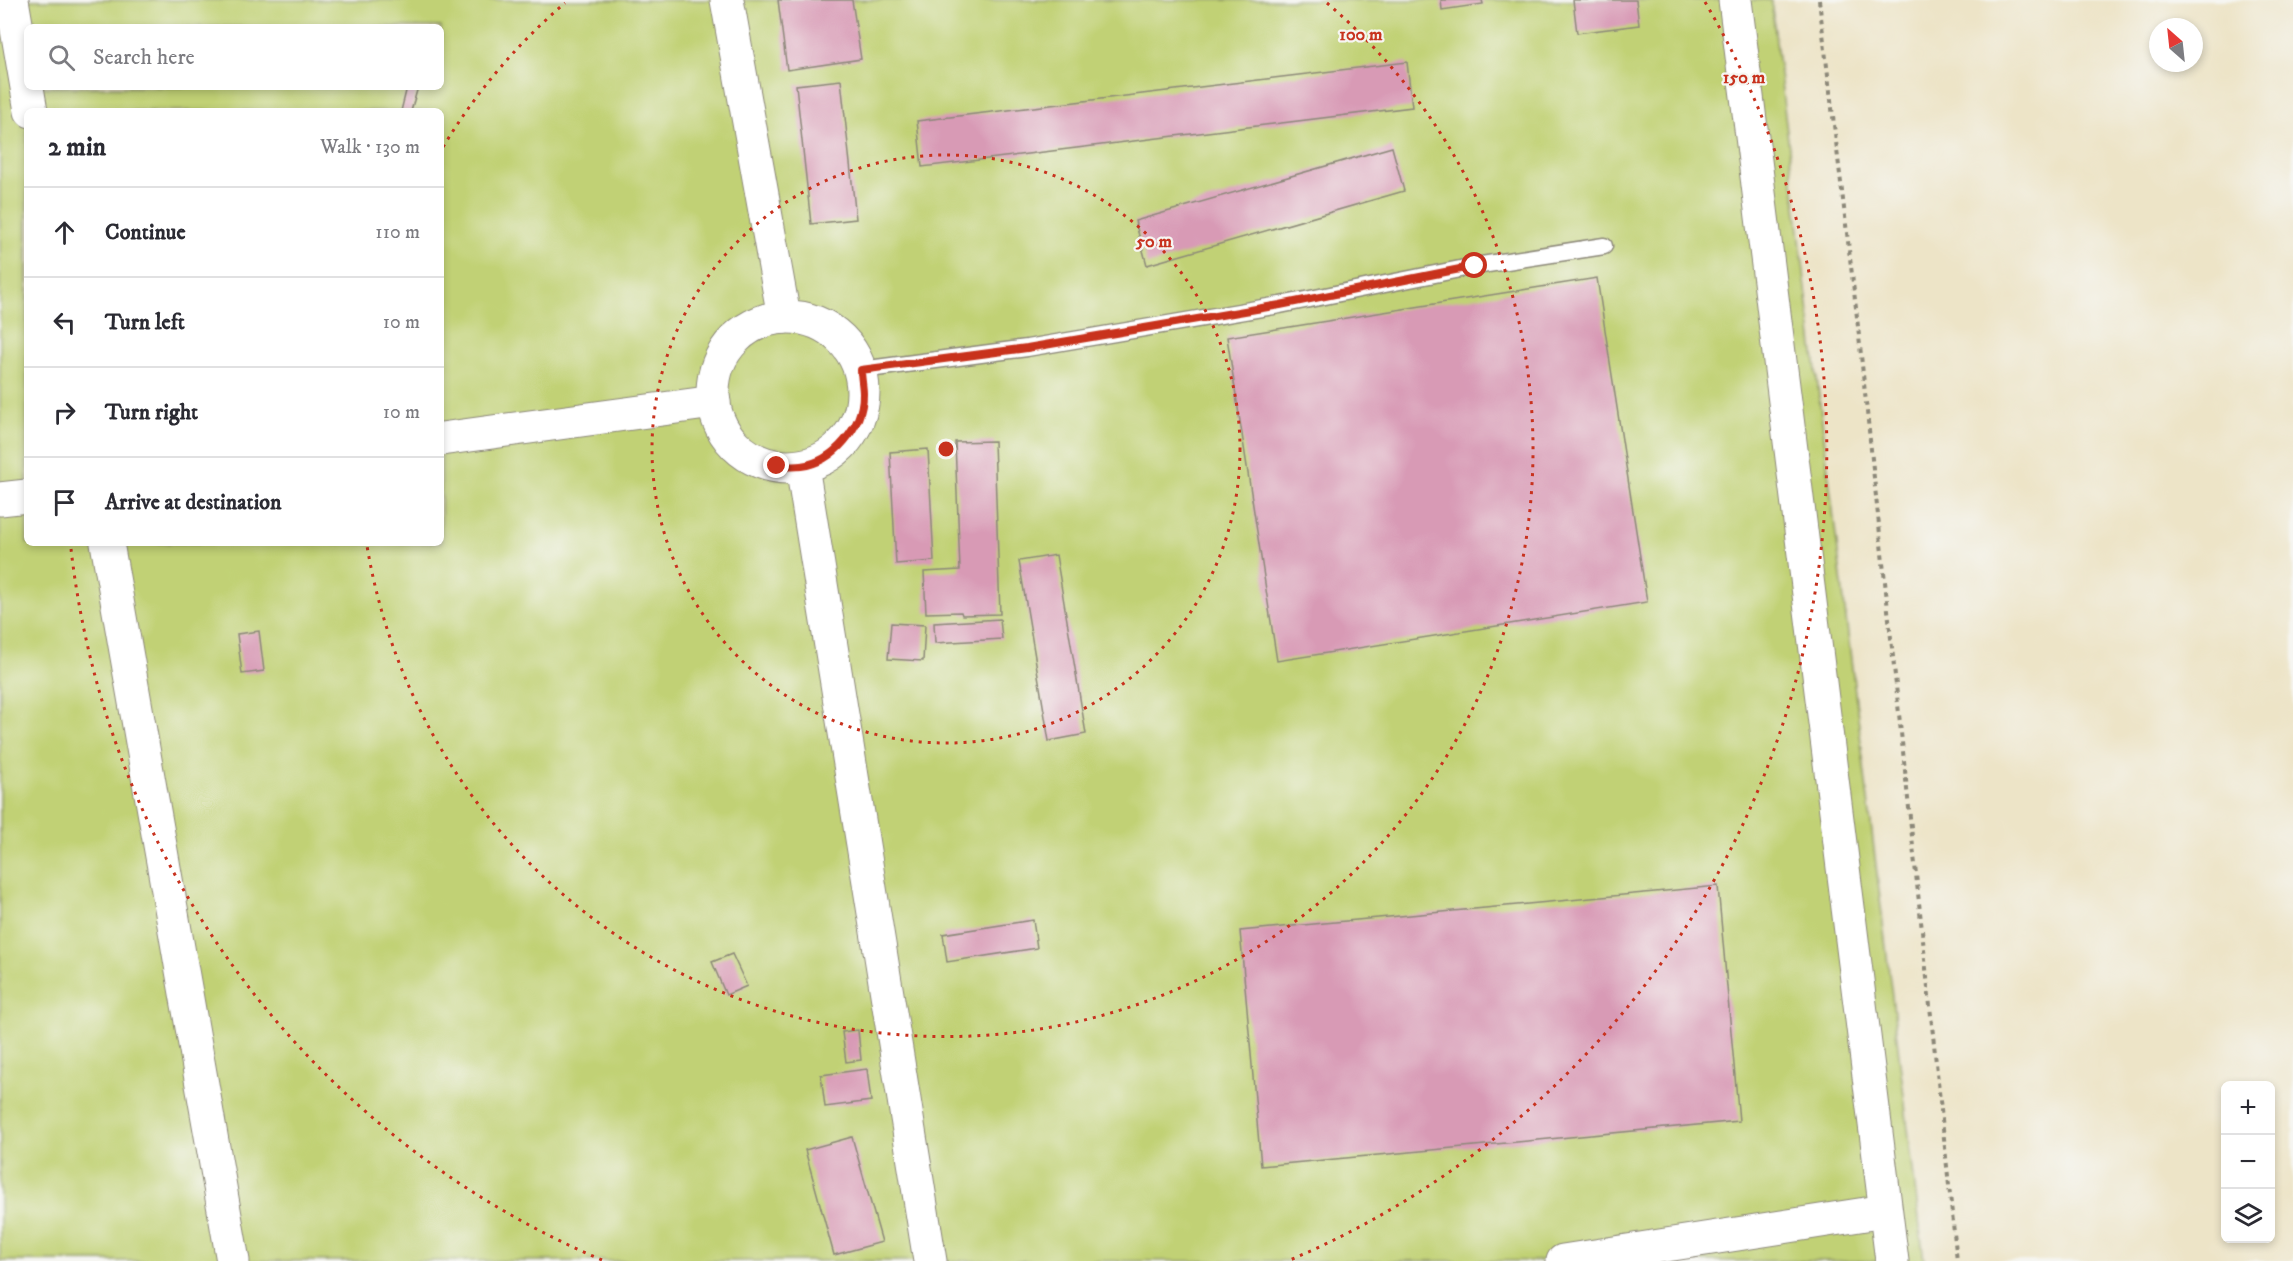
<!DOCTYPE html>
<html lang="en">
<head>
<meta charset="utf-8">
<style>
  body { margin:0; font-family:"IM FELL DW Pica",serif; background:#f2f2f3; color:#2b2b33 }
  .controls { position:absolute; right:18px; bottom:18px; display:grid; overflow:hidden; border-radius:9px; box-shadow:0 3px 9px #0003 }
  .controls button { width:54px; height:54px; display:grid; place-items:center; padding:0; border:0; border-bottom:2px solid #e1e1e2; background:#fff; color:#2b2b33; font:30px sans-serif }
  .compass { position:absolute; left:2149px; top:18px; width:54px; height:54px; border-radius:50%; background:#fff; box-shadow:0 3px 9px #0003; rotate:333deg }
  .stop { position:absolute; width:18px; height:18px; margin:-14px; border:4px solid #c8321e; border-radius:50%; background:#fff }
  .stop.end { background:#c8321e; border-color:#fff; box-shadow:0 2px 6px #0008 }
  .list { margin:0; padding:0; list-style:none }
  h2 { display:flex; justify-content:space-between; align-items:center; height:78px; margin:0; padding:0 24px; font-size:26px }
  h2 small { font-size:20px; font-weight:400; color:#7c7c81 }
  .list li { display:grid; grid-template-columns:39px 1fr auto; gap:18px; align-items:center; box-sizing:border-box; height:90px; padding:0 24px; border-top:2px solid #e1e1e2 }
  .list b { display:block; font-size:22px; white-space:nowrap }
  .list em { font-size:20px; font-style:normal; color:#7c7c81 }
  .icon { flex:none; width:33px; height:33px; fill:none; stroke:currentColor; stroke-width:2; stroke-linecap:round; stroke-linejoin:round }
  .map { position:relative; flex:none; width:2293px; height:1261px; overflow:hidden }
  .search { position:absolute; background:#fff; box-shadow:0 3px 9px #0003; left:24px; top:24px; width:420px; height:66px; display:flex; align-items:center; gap:15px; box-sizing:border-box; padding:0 21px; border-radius:9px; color:#7c7c81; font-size:22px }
  .panel { position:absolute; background:#fff; box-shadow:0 3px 9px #0003; left:24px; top:108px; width:420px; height:438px; border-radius:9px }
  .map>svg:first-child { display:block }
</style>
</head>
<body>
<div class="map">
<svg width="2293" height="1261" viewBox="0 0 2293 1261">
  <rect width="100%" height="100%" fill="#f6f6f2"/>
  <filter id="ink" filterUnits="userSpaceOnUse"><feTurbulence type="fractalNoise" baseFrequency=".0167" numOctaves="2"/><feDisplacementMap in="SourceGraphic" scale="12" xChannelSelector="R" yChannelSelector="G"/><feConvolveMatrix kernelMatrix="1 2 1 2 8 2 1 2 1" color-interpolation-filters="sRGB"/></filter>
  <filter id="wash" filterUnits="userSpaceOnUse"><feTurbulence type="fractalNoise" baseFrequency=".008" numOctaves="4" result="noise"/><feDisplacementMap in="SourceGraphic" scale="24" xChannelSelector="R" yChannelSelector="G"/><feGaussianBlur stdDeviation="1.35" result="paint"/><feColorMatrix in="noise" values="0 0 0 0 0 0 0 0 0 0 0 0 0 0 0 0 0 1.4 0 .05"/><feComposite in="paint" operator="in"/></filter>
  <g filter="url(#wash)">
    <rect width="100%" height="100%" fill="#ede4c7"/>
    <!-- green -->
    <path fill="#c1d174" stroke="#767e50" stroke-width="1.5" fill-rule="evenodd" d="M0 0H1771L1924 1261H0ZM27 27H441V87H27ZM27 111H441V543H27Z"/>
    <g id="blocks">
      <!-- building -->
      <g fill="#d89ab5">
        <polygon points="778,0 852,0 861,59 787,70"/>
        <polygon points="1441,0 1482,0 1483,4 1442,10"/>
        <polygon points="1573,0 1636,0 1639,25 1577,33"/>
        <polygon points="1407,62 1412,107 922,167 917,121"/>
        <polygon points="841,80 856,219 811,224 796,85"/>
        <polygon points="407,87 418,87 411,111 401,111"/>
        <polygon points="1392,147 1404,191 1147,265 1135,221"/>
        <polygon points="1597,278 1647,602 1277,661 1227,337"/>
        <polygon points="994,441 1000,614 962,615 961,612 926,613 924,572 960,570 955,442"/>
        <polygon points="928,449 934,561 896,564 890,452"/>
        <polygon points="1056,555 1086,734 1049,741 1019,561"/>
        <polygon points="1000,619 1002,639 935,643 934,623"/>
        <polygon points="891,623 925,625 923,661 888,659"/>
        <polygon points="259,631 264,671 242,674 237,634"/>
        <polygon points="1718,886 1739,1121 1261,1166 1240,931"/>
        <polygon points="1033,920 1037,948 947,962 943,934"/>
        <polygon points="732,954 747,986 726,995 712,962"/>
        <polygon points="858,1030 861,1060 846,1062 842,1032"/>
        <polygon points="867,1069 871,1101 825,1107 821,1075"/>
        <polygon points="852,1137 882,1242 834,1255 805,1150"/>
      </g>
    </g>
  </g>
  <g filter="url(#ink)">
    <use href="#blocks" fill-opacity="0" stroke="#8c8879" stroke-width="1.5"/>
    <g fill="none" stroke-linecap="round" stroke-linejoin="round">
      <defs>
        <polyline id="lane" points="861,370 1027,348 1280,305 1475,266 1604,246"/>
        <g id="street">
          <polyline points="12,0 31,111"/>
          <polyline points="727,0 784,317"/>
          <polyline points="1735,0 1892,1261"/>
          <circle cx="788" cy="392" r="75"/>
          <polyline points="441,439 714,402"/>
          <polyline points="802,466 930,1261"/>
          <polyline points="0,499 27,496"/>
          <polyline points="107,543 233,1261"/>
          <polyline points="1563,1261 1885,1211"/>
        </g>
      </defs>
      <!-- lane casing -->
      <use href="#lane" stroke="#8c8879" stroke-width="19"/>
      <!-- street casing -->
      <use href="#street" stroke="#8c8879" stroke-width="35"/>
      <!-- path -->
      <polyline stroke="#8c8879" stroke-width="4" stroke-dasharray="4.5 4.5" stroke-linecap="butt" points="1819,0 1856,308 1957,1261"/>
      <!-- lane -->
      <use href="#lane" stroke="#fff" stroke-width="16"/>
      <!-- street -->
      <use href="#street" stroke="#fff" stroke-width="33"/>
    </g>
  </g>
  <g fill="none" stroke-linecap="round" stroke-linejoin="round" filter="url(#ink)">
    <!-- route -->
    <path stroke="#c8321e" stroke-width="8" d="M777 466C785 466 793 467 801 466 834 462 863 427 863 394 863 386 861 378 861 370L1027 348 1280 305 1475 266"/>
  </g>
  <!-- distance rings -->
  <g fill="none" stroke="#c8321e" stroke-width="3" stroke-dasharray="3 6">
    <circle cx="946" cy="449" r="294"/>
    <path d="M443 147A587 587 0 0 1 565 3M1327 3A587 587 0 1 1 367 546"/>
    <path d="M602 1260A881 881 0 0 1 71 549M1705 2A881 881 0 0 1 1290 1260"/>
  </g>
  <circle cx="946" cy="449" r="9" fill="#c8321e" stroke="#f6f6f2" stroke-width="3"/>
  <g font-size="18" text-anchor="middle" font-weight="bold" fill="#c8321e" stroke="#f6f6f2" stroke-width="4.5" stroke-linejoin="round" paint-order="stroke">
    <text x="1361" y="40">100 m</text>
    <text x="1744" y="83">150 m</text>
    <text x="1154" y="247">50 m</text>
  </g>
</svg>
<div class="controls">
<button>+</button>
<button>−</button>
<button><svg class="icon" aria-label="layers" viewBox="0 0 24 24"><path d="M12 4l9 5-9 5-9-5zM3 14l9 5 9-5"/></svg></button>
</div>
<svg class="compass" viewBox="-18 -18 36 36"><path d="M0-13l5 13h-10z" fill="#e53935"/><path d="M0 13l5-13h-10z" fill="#7c7c81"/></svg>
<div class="stop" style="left:1475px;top:266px"></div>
<div class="stop end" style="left:777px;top:466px"></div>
<div class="search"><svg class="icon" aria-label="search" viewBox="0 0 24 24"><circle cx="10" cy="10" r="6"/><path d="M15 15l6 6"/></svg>Search here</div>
<section class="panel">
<h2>2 min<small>Walk · 130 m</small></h2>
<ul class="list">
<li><svg class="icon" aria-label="ahead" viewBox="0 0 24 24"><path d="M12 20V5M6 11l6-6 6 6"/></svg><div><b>Continue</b></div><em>110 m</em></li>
<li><svg class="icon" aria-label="left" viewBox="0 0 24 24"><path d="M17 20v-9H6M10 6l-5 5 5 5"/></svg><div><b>Turn left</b></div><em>10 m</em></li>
<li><svg class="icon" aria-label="right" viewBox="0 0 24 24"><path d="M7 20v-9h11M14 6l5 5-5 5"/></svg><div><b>Turn right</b></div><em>10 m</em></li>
<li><svg class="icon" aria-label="arrive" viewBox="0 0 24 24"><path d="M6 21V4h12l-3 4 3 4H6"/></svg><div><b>Arrive at destination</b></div></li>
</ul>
</section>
</div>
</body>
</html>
